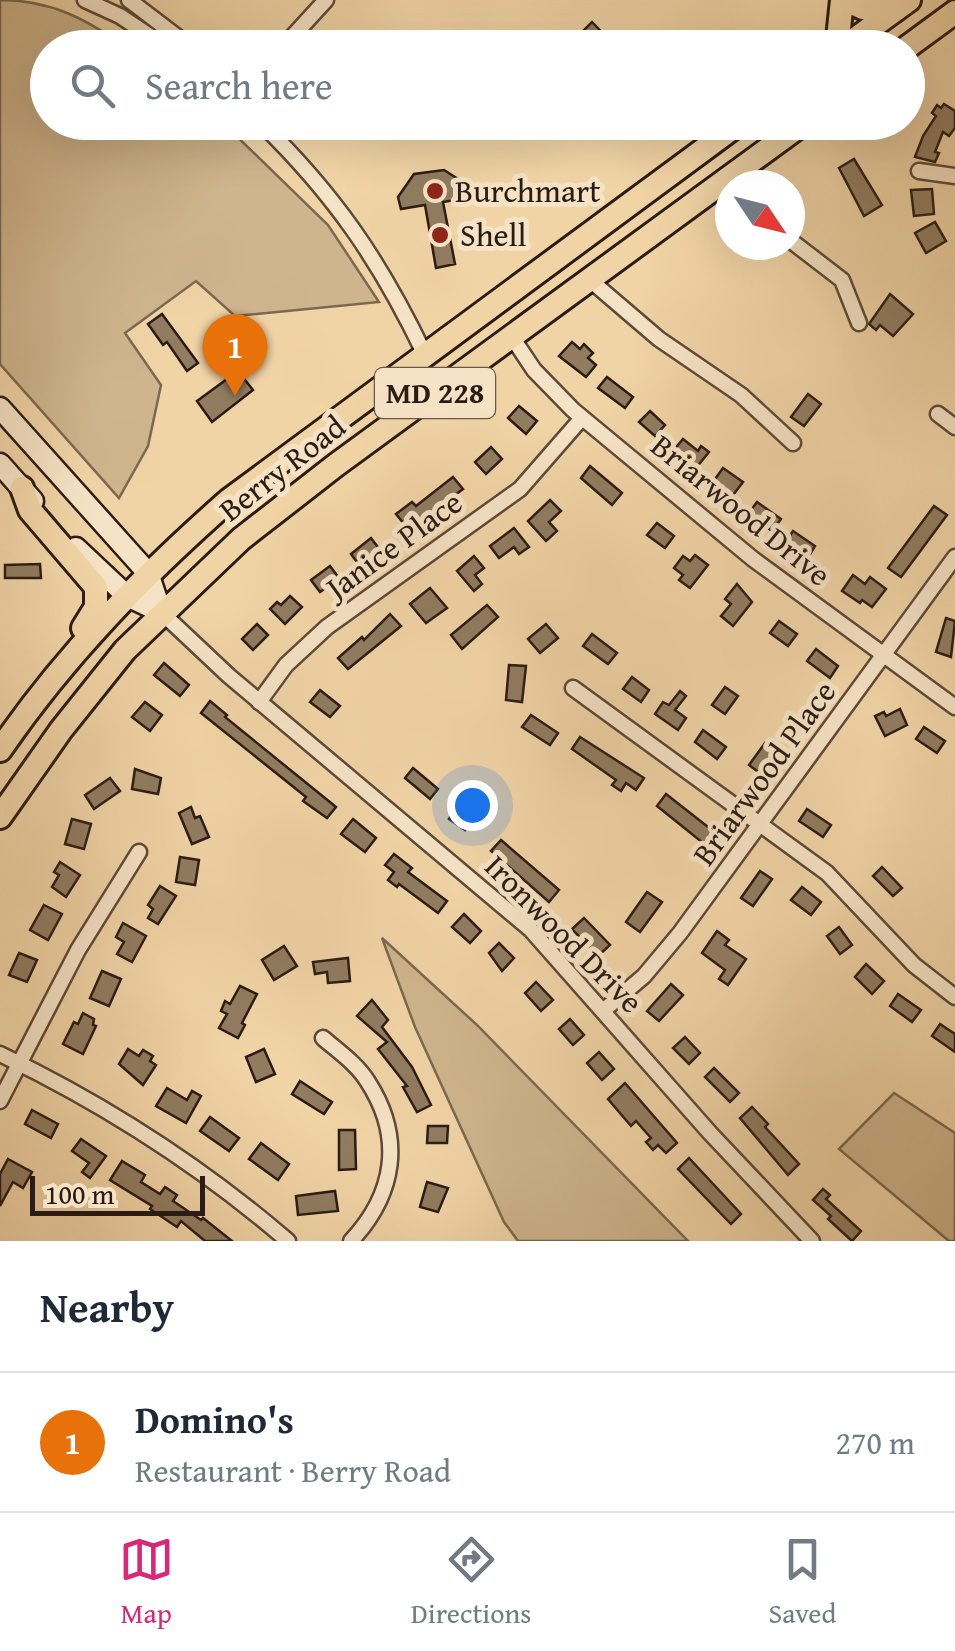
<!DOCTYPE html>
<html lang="en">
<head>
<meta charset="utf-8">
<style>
  body { margin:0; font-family:"Gentium Book Plus",serif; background:#f2f2f3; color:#1f2937 }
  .compass { position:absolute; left:715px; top:170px; width:90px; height:90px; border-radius:50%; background:#fff; box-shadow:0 10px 40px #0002; rotate:125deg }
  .scale { position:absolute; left:30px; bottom:25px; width:175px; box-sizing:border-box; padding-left:10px; border:5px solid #2a1c15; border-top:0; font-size:28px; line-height:35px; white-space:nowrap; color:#2a1c15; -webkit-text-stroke:8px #f6e3c5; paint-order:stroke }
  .you { position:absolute; left:472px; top:805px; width:35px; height:35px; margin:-25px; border:8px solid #fff; border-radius:50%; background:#1a73e8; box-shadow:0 0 0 15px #1a73e833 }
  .badge { display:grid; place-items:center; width:65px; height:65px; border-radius:50%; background:#db2777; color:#fff; font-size:32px; font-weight:700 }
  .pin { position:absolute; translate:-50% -82px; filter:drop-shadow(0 2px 5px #0008) }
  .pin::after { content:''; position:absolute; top:52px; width:35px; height:30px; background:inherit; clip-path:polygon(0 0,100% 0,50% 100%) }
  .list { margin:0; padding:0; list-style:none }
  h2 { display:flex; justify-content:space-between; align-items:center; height:130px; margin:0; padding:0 40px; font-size:42px }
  h2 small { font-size:32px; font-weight:400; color:#747a83 }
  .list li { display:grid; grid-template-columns:65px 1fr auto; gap:30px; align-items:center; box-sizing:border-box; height:140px; padding:0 40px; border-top:2px solid #e0e1e3 }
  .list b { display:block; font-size:38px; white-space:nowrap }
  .list p { margin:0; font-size:32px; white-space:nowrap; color:#747a83 }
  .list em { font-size:32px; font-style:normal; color:#747a83 }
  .icon { flex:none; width:55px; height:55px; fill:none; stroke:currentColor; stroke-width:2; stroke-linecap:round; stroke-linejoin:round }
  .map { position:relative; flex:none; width:955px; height:1241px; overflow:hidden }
  .search { position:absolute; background:#fff; box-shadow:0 10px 40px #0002; left:30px; right:30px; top:30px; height:110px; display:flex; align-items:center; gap:25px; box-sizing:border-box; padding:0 35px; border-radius:55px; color:#747a83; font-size:38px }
  .sheet { height:270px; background:#fff }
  nav { display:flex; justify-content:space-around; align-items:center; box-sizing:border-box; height:140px; border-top:2px solid #e0e1e3; background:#fff; font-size:28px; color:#747a83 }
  nav a { display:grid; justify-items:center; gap:5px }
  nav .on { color:#db2777 }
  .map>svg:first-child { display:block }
</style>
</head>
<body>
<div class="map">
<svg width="955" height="1241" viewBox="0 0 955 1241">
  <rect width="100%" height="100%" fill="#f1d4a6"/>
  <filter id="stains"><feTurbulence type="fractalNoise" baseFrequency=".002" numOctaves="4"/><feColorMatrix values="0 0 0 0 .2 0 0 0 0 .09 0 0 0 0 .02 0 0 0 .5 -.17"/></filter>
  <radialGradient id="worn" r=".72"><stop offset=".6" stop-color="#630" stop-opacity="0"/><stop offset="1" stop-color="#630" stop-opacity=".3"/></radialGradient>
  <!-- green -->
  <g fill="#cfb58d" stroke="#7c6851" stroke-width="2.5">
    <path d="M0 0C51 0 86 19 126 47L48 48V122L223 123 328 225 379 302 235 316 196 281 125 333 161 385 148 446 119 498 0 364Z"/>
    <polygon points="382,938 477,1025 688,1241 518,1241 504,1222 415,1027"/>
    <polygon points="894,1093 955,1133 955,1241 949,1241 839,1149"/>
  </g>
  <!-- building -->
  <g fill="#917c60" stroke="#2a1c15" stroke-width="2.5">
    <polygon points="592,22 617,48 588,48 577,37"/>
    <polygon points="944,104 955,111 955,128 949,136 943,132 935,152 939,153 935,162 915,157 923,136 936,116 932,113 937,105 941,108"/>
    <polygon points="854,159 882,205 864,216 839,168"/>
    <polygon points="444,170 466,184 468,198 443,202 455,264 436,268 425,205 401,209 398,197 414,174"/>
    <polygon points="932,189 934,214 914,216 911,190"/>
    <polygon points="935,222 946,241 926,253 915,233"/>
    <polygon points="890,294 913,314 893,336 880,325 876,330 869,324"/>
    <polygon points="162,314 198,363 187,371 167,342 163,345 148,324"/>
    <polygon points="572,342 580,349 584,344 593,353 588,358 596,365 586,377 559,356"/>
    <polygon points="238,371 253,390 212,422 197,401"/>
    <polygon points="607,377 633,397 625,408 598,388"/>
    <polygon points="808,394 821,404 804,426 791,417"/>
    <polygon points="519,406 537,421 526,434 508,418"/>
    <polygon points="650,411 665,425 655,436 639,422"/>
    <polygon points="683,439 698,451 701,446 709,452 696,468 673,451"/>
    <polygon points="491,447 502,459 486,474 475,462"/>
    <polygon points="590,466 622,493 612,505 581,478"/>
    <polygon points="723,468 743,482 733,495 713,482"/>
    <polygon points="453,477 463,489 409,530 396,514 412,502 416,506"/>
    <polygon points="550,500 561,511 549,522 557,531 546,541 528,521"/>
    <polygon points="757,502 781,519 772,531 748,514"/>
    <polygon points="934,506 947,515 901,577 888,568"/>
    <polygon points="657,523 674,536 665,548 647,535"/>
    <polygon points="514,528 529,547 519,554 514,547 499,558 490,546"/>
    <polygon points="793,531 815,546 807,559 784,544"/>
    <polygon points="371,538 380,550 359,565 351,554"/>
    <polygon points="695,555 708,565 690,588 679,580 683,575 674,568 683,556 690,561"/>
    <polygon points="474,556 484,568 475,575 482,584 474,591 457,571"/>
    <polygon points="40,564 41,578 5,578 5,565"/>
    <polygon points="330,566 339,578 320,592 311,580"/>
    <polygon points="853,575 865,584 870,577 886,589 872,607 862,600 860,603 842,591"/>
    <polygon points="737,584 752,602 733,626 721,616 731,604 725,599"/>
    <polygon points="430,588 447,608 426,623 410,604"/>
    <polygon points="290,596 302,607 285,624 270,609 277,602 281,605"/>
    <polygon points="487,605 498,617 462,649 451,635"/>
    <polygon points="390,614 401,626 348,669 338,658 362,637 364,640"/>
    <polygon points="946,618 955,621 951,657 936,652"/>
    <polygon points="779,621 797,634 788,646 770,633"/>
    <polygon points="257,624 268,635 253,650 242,639"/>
    <polygon points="546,624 558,638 540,653 528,639"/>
    <polygon points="592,634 617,653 608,664 583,646"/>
    <polygon points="816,649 838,666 830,678 807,661"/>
    <polygon points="164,663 189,685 180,696 154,675"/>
    <polygon points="509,665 526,666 522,702 506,700"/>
    <polygon points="632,677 649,690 641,702 623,689"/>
    <polygon points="725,687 738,696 725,714 712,705"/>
    <polygon points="320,690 340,706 330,717 310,702"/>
    <polygon points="680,691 686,696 675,710 686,718 678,730 655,714 663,702 669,705"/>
    <polygon points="210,701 227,715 225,717 336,807 327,818 303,801 306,797 201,713"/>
    <polygon points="145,702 162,715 150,731 132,717"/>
    <polygon points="900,709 907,725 885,736 875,716 884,712 886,716"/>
    <polygon points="531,715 558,733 550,745 522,727"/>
    <polygon points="924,727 945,741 937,753 916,739"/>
    <polygon points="703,730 726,747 717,759 695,742"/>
    <polygon points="580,737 644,778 636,790 626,783 621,791 612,785 616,780 572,749"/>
    <polygon points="765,743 777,751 761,774 749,765"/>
    <polygon points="413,768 438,789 430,799 405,778"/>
    <polygon points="135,769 161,778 158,794 132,789"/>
    <polygon points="110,778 120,791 94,809 85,795"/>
    <polygon points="666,794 717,834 708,847 657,806"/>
    <polygon points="458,806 475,817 465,830 449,819"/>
    <polygon points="191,807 195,818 200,816 209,837 192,844 179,813"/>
    <polygon points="807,809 831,825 823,837 799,821"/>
    <polygon points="72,819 91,824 84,849 65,844"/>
    <polygon points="353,819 376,838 365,852 341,834"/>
    <polygon points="501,840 559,890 549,902 491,851"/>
    <polygon points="394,854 412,868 408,872 447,901 438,913 399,884 397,887 388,880 394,872 385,865"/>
    <polygon points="180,857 199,860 195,885 176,882"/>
    <polygon points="60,862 80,875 66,897 52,887 59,875 54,872"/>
    <polygon points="882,867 902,888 893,896 873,876"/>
    <polygon points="760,871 772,879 753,906 741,898"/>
    <polygon points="160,886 176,896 158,924 148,918 153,909 148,905"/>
    <polygon points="802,887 821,902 811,915 791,900"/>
    <polygon points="647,892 662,902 640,932 626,922"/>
    <polygon points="44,905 62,914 48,940 30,930"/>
    <polygon points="464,914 481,931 470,943 452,927"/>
    <polygon points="584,918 610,945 598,956 572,929"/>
    <polygon points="123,923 146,936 132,962 117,954 124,942 116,937"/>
    <polygon points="839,927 852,945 840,954 827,936"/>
    <polygon points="717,931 729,940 725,945 746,959 728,985 719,979 725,970 702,953"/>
    <polygon points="499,943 514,958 502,971 489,953"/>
    <polygon points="284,946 297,966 274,980 262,960"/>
    <polygon points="19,953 37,960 27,982 9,975"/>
    <polygon points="348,958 350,981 328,983 327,972 315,974 313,962"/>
    <polygon points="866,964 884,981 872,994 855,977"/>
    <polygon points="102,971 121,979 109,1006 90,998"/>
    <polygon points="536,982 553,1000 541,1011 525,993"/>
    <polygon points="671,984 683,995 659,1021 647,1011"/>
    <polygon points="240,986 257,994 242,1023 245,1025 238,1038 219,1028 227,1014 221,1011 225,1001 230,1004"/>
    <polygon points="898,994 921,1010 912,1022 890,1006"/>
    <polygon points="372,1000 388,1020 382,1027 412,1067 431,1105 417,1112 403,1087 407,1086 378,1049 387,1042 357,1016"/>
    <polygon points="83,1013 94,1019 93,1025 96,1026 83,1054 63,1044 74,1022 78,1024"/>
    <polygon points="570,1019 584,1035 573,1045 559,1029"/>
    <polygon points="940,1024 955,1034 955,1052 932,1036"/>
    <polygon points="685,1037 700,1053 689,1064 673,1048"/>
    <polygon points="128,1049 139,1056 143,1050 153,1056 150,1061 156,1065 143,1085 119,1064"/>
    <polygon points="264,1049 275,1074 256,1082 246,1057"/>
    <polygon points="599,1052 614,1069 602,1080 587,1063"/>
    <polygon points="714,1068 739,1093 730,1102 705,1077"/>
    <polygon points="300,1081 332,1102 324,1114 292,1094"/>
    <polygon points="625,1083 677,1143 666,1153 658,1145 653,1150 646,1142 651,1138 636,1121 631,1126 608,1099"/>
    <polygon points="167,1088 187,1100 192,1091 201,1096 186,1123 156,1106"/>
    <polygon points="752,1107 768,1124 765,1127 799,1164 788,1175 740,1118"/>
    <polygon points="32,1110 58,1124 51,1138 25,1124"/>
    <polygon points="210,1117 239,1138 229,1151 200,1131"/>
    <polygon points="428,1126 448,1126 447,1143 427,1143"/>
    <polygon points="339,1130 355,1130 356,1169 339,1170"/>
    <polygon points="81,1139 106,1156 90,1178 82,1172 89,1163 72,1151"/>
    <polygon points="261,1143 289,1164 278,1180 249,1159"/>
    <polygon points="689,1158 741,1214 731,1224 678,1169"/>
    <polygon points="8,1159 32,1172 23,1188 13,1182 0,1206 0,1174"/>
    <polygon points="122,1161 145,1175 141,1182 160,1194 165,1187 177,1195 173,1201 201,1220 203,1218 232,1241 205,1241 181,1221 177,1227 150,1209 152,1206 110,1180"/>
    <polygon points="427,1182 448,1188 438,1212 420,1207"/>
    <polygon points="823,1189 830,1195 826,1199 861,1231 852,1241 828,1219 831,1216 813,1200"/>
    <polygon points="335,1191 338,1211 298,1215 296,1196"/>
  </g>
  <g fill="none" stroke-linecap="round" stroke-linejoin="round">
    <defs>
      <g id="minor">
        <polyline points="85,0 120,16 168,48"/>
        <polyline points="129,0 192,48"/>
        <polyline points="282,48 326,0"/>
        <path d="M260 122C335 195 380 261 425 355"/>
        <polyline points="919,171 955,176"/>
        <polyline points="790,240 842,280 859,323"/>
        <polyline points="590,280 659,339 741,395 793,443"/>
        <polyline points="512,337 534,370 573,410 753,559 955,707"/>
        <polyline points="938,414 955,427"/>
        <polyline points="161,612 229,676 531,930 710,1133 812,1241"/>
        <polyline points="573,688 827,873 914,965 955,997"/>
        <polyline points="259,702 286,665 327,627 520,489 582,418"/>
        <polyline points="604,1010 644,976 680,933 955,557"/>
        <path d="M323 1038C339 1052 357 1064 368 1082 404 1138 395 1194 351 1241"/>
        <path d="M0 1054C102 1103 202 1167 288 1241"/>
        <polyline points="0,1101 78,950 139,852"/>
      </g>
      <g id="secondary">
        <polyline points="0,408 148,573 161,612"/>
        <polyline points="0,464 33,501"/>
        <polyline points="76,548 127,596 161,612"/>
      </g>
      <g id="trunk">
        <polyline points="846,0 863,8 895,10"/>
        <polyline points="837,48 842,0"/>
        <polyline points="843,48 909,0"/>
        <polyline points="906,48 955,12"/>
        <polyline points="22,488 30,510 96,587 96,607 83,628"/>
        <path d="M0 750C65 655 143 576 229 500L741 122"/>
        <polyline points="0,817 61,730 125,650 241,539 336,465 805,122"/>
      </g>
    </defs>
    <!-- minor casing -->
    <use href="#minor" stroke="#5c4a39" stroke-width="19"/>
    <!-- secondary casing -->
    <use href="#secondary" stroke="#2a1c15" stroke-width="25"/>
    <!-- trunk casing -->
    <use href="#trunk" stroke="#2a1c15" stroke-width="28"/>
    <!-- minor -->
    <use href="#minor" stroke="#f6e3c5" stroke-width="14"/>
    <!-- secondary -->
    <use href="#secondary" stroke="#f6e3c5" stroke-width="20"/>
    <!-- trunk -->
    <use href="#trunk" stroke="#f1d4a6" stroke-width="22"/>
  </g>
  <!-- markers -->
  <g fill="#8f2418" stroke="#f6e3c5" stroke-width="4">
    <circle cx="435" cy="191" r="10"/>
    <circle cx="440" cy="235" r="10"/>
  </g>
  <g text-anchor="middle" stroke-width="10" stroke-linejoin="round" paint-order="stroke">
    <!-- shield labels -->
    <rect fill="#f6e3c5" stroke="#67584a" stroke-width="2.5" x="375" y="368" width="120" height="50" rx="8"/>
    <g font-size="30" font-weight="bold" fill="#2a1c15">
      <text x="435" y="403">MD 228</text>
    </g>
    <!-- poi labels -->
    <g font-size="32" fill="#2a1c15" stroke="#f6e3c5" text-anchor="start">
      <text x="455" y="202">Burchmart</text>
      <text x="460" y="246">Shell</text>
    </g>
    <!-- street labels -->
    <g font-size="32" fill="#2a1c15" stroke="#f6e3c5">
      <text transform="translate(282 468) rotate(-38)" y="11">Berry Road</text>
      <text transform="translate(741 510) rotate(39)" y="11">Briarwood Drive</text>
      <text transform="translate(394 545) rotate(-36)" y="11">Janice Place</text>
      <text transform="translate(764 773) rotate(-54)" y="11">Briarwood Place</text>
      <text transform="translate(564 934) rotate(45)" y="11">Ironwood Drive</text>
    </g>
  </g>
  <rect width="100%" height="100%" filter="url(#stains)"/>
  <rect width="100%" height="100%" fill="url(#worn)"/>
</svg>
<svg class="compass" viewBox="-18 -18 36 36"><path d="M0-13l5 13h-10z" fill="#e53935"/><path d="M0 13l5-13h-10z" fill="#747a83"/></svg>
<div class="scale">100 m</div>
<div class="you"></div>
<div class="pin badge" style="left:235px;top:396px;background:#e8710a">1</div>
<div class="search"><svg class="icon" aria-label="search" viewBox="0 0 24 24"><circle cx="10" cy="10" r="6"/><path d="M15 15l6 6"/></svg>Search here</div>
</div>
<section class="sheet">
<h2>Nearby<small></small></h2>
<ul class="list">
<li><span class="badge" style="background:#e8710a">1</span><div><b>Domino's</b><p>Restaurant · Berry Road</p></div><em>270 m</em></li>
</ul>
</section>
<nav>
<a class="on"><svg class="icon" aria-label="map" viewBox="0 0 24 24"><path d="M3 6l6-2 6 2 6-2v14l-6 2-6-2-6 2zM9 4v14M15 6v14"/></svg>Map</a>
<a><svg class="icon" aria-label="directions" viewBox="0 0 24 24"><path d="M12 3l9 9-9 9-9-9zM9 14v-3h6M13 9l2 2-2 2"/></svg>Directions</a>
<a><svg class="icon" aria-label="saved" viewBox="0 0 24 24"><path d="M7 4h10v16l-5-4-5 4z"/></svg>Saved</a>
</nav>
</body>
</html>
